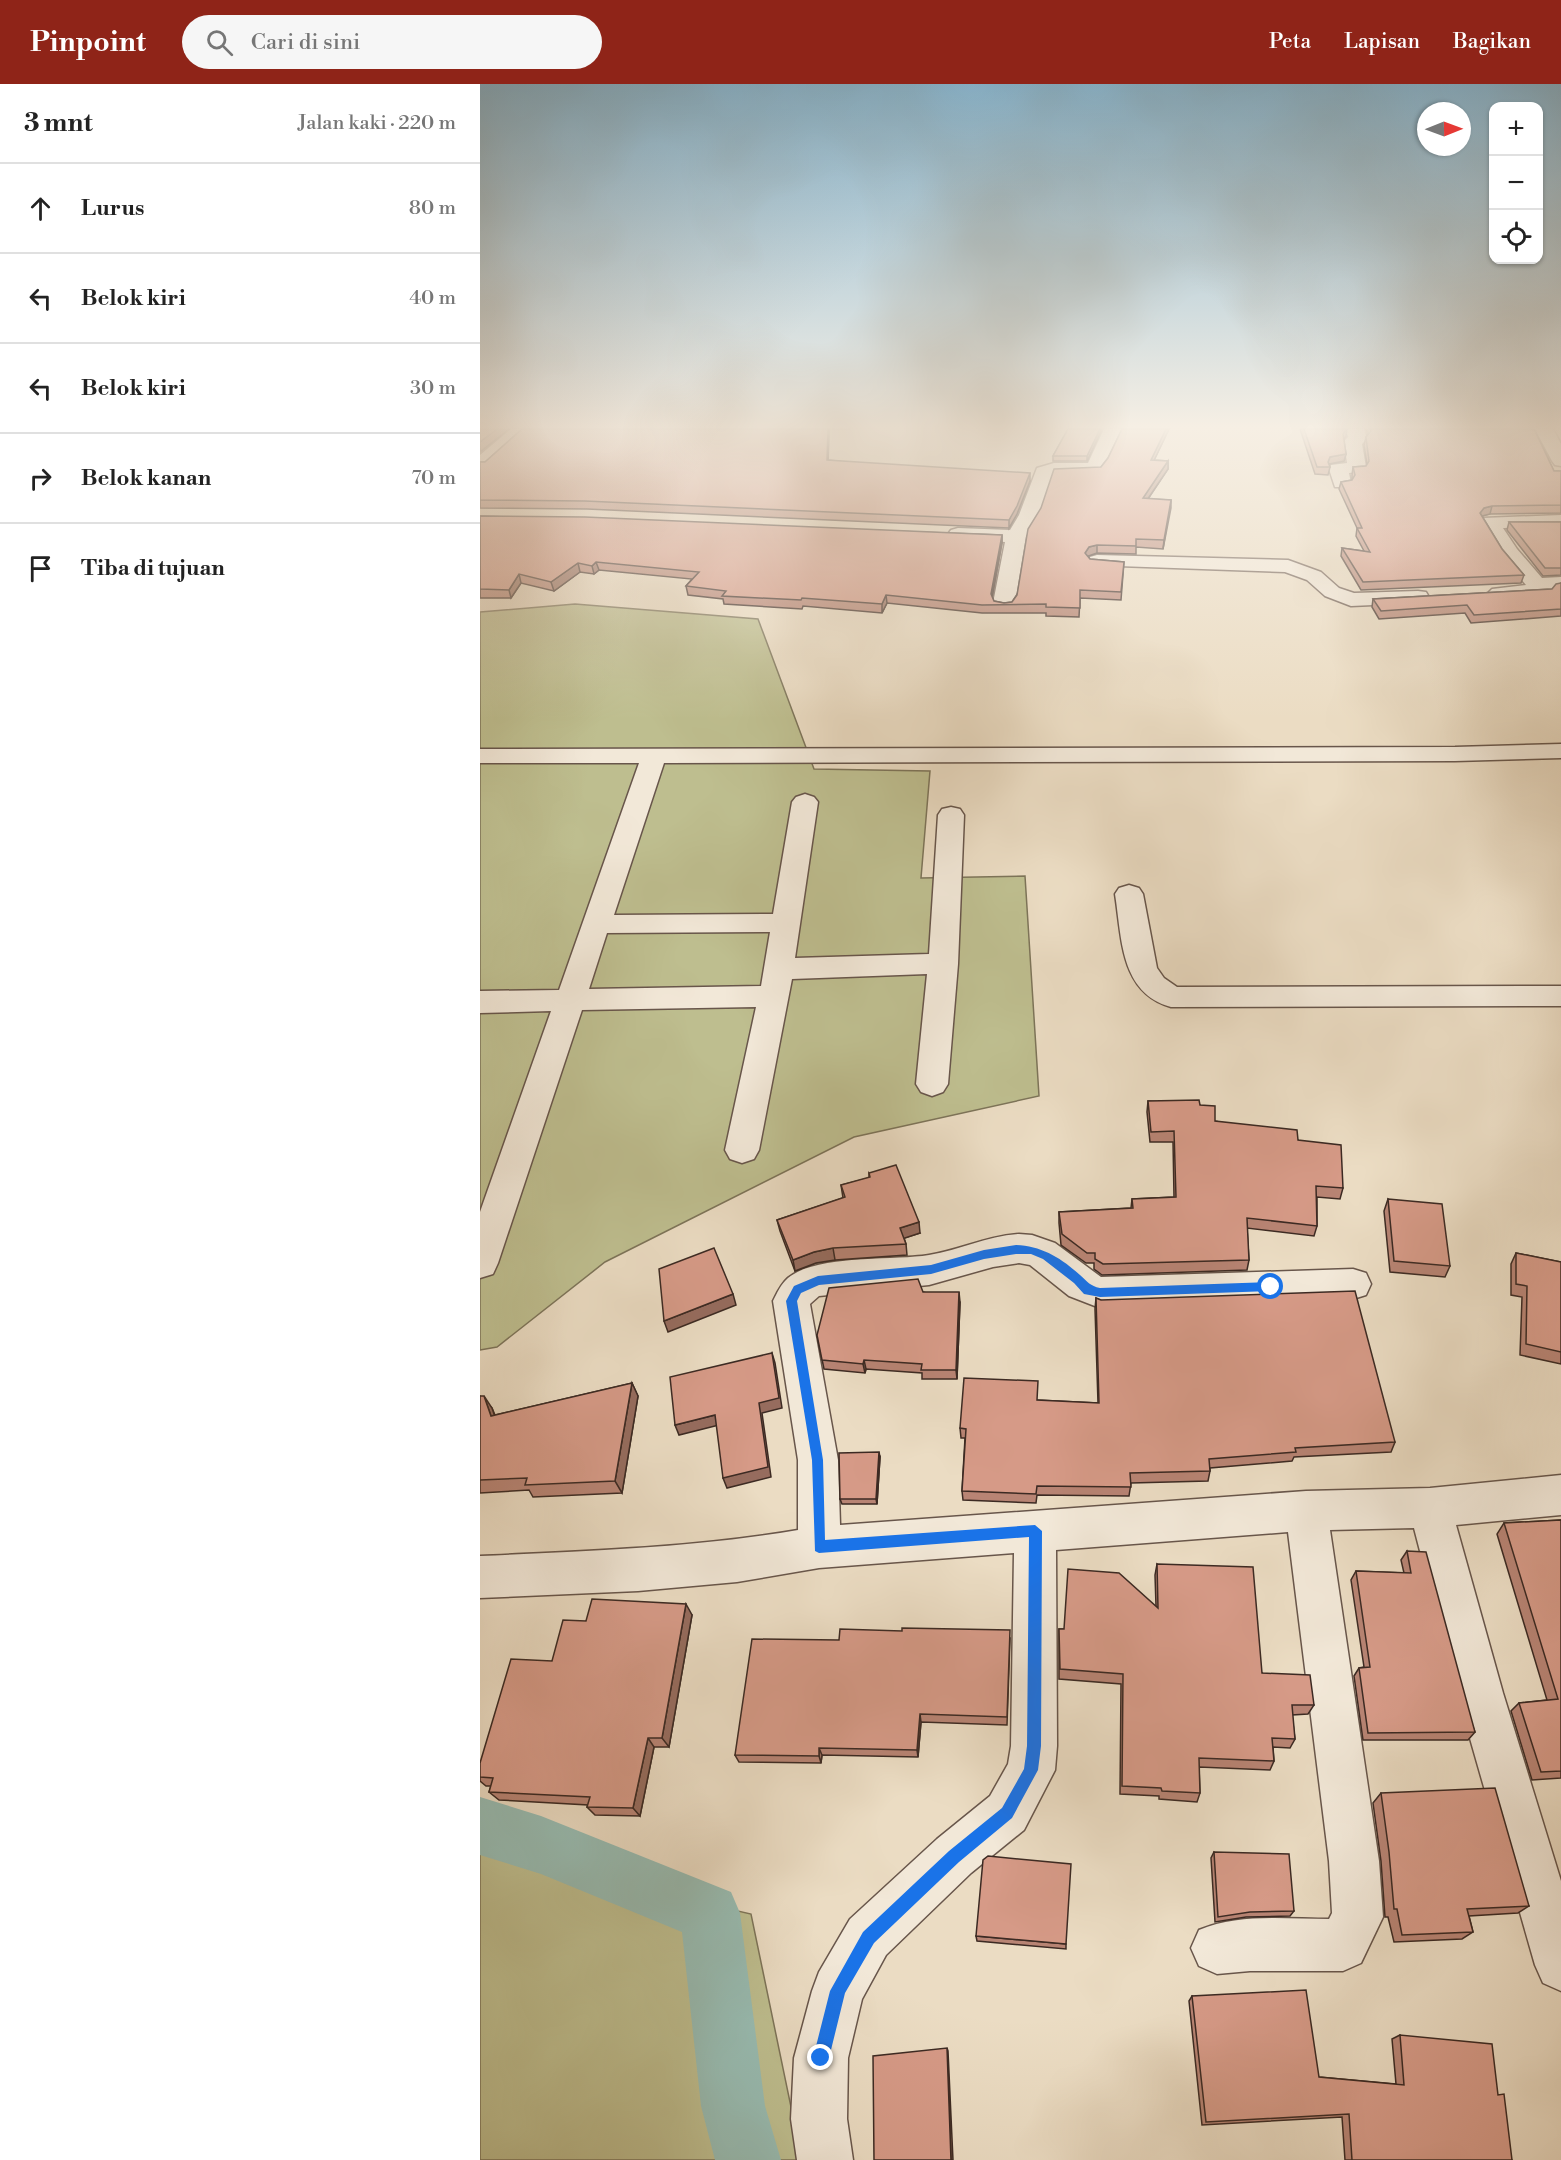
<!DOCTYPE html>
<html lang="id">
<head>
<meta charset="utf-8">
<style>
  body { margin:0; font-family:"Libre Bodoni",serif; background:#f6f6f6; color:#222 }
  .controls { position:absolute; right:18px; top:18px; display:grid; overflow:hidden; border-radius:12px; box-shadow:0 2px 4px #0004 }
  .controls button { width:54px; height:54px; display:grid; place-items:center; padding:0; border:0; border-bottom:2px solid #e0e0e0; background:#fff; color:#222; font:30px sans-serif }
  .compass { position:absolute; left:937px; top:18px; width:54px; height:54px; border-radius:50%; background:#fff; box-shadow:0 2px 4px #0004; rotate:89deg }
  .stop { position:absolute; width:18px; height:18px; margin:-14px; border:4px solid #1a73e8; border-radius:50%; background:#fff }
  .stop.end { background:#1a73e8; border-color:#fff; box-shadow:0 2px 6px #0008 }
  .list { margin:0; padding:0; list-style:none }
  h2 { display:flex; justify-content:space-between; align-items:center; height:78px; margin:0; padding:0 24px; font-size:26px }
  h2 small { font-size:20px; font-weight:400; color:#767676 }
  .list li { display:grid; grid-template-columns:39px 1fr auto; gap:18px; align-items:center; box-sizing:border-box; height:90px; padding:0 24px; border-top:2px solid #e0e0e0 }
  .list b { display:block; font-size:22px; white-space:nowrap }
  .list em { font-size:20px; font-style:normal; color:#767676 }
  .icon { flex:none; width:33px; height:33px; fill:none; stroke:currentColor; stroke-width:2; stroke-linecap:round; stroke-linejoin:round }
  .map { position:relative; flex:none; width:1081px; height:2076px; overflow:hidden }
  header { display:flex; align-items:center; gap:36px; box-sizing:border-box; height:84px; padding:0 30px; background:#8f2418; color:#fff }
  header strong { font-size:28px }
  nav { display:flex; gap:33px; margin-inline-start:auto; font-size:21px }
  .search { width:420px; height:54px; background:#f6f6f6; display:flex; align-items:center; gap:15px; box-sizing:border-box; padding:0 21px; border-radius:33px; color:#767676; font-size:22px }
  main { display:flex }
  aside { flex:1; background:#fff }
  .map>svg:first-child { display:block }
</style>
</head>
<body>
<header>
<strong>Pinpoint</strong>
<div class="search"><svg class="icon" aria-label="search" viewBox="0 0 24 24"><circle cx="10" cy="10" r="6"/><path d="M15 15l6 6"/></svg>Cari di sini</div>
<nav><a>Peta</a><a>Lapisan</a><a>Bagikan</a></nav>
</header>
<main>
<aside>
<h2>3 mnt<small>Jalan kaki · 220 m</small></h2>
<ul class="list">
<li><svg class="icon" aria-label="ahead" viewBox="0 0 24 24"><path d="M12 20V5M6 11l6-6 6 6"/></svg><div><b>Lurus</b></div><em>80 m</em></li>
<li><svg class="icon" aria-label="left" viewBox="0 0 24 24"><path d="M17 20v-9H6M10 6l-5 5 5 5"/></svg><div><b>Belok kiri</b></div><em>40 m</em></li>
<li><svg class="icon" aria-label="left" viewBox="0 0 24 24"><path d="M17 20v-9H6M10 6l-5 5 5 5"/></svg><div><b>Belok kiri</b></div><em>30 m</em></li>
<li><svg class="icon" aria-label="right" viewBox="0 0 24 24"><path d="M7 20v-9h11M14 6l5 5-5 5"/></svg><div><b>Belok kanan</b></div><em>70 m</em></li>
<li><svg class="icon" aria-label="arrive" viewBox="0 0 24 24"><path d="M6 21V4h12l-3 4 3 4H6"/></svg><div><b>Tiba di tujuan</b></div></li>
</ul>
</aside>
<div class="map">
<svg width="1081" height="2076" viewBox="0 0 1081 2076">
  <rect width="100%" height="100%" fill="#ebdcc3"/>
  <filter id="stains"><feTurbulence type="fractalNoise" baseFrequency=".00333" numOctaves="4"/><feColorMatrix values="0 0 0 0 .2 0 0 0 0 .09 0 0 0 0 .02 0 0 0 .5 -.17"/></filter>
  <radialGradient id="worn" r=".72"><stop offset=".6" stop-color="#630" stop-opacity="0"/><stop offset="1" stop-color="#630" stop-opacity=".3"/></radialGradient>
  <!-- green -->
  <g fill="#bebe8f" stroke="#7d7459" stroke-width="1.5">
    <polygon points="95,520 278,535 334,685 450,687 441,794 545,792 559,1012 374,1053 125,1178 17,1263 0,1266 0,528"/>
    <polygon points="0,1767 271,1830 322,2076 0,2076"/>
  </g>
  <g fill="none" stroke-linecap="round" stroke-linejoin="round">
    <!-- canal -->
    <polygon fill="#98bcb2" fill-rule="evenodd" points="0,1713 61,1732 251,1808 260,1829 285,2022 301,2076 235,2076 221,2022 202,1848 61,1790 0,1771"/>
    <defs>
      <g id="minor">
        <polygon points="31,345 50,345 6,384 0,385 0,371"/>
        <polygon points="624,345 642,345 626,381 619,389 572,391 559,431 546,452 535,519 532,524 524,525 516,524 513,519 525,458 478,456 471,454 468,450 471,446 478,444 530,446 539,431 557,384 574,379 608,379"/>
        <polygon points="866,345 884,345 887,355 882,360 886,383 884,387 869,389 871,399 869,403 855,403 849,385 851,381 867,379 864,357 868,353"/>
        <polygon points="1055,345 1073,345 1081,360 1081,382 1075,381 1072,377"/>
        <path d="M1081 431V443L1023 444 1037 465 1062 494 1081 493V505L1072 506 1069 511C1053 516 1028 518 1012 513L1008 509 1012 505 1046 501 1022 472 1000 438 1003 434Z"/>
        <polygon points="617,471 808,476 841,488 859,504 874,509 938,507 946,508 949,513 946,518 938,519 871,522 845,512 827,496 805,488 610,481 607,477 610,473"/>
        <path d="M1081 660V674L975 677 184 679 134 831 293 830 312 718 316 713 325 710 334 713 338 718 315 874 449 870 458 731 462 725 471 723 480 725 484 731 478 880 468 1000 463 1008 452 1012 441 1008 436 1000 447 890 312 895 279 1066 274 1075 262 1079 250 1075 245 1066 276 923 102 926 18 1179 13 1190 0 1194V1128L71 927 0 929V907L79 906 159 679H0V665L975 663ZM290 848 281 902 109 905 127 849Z"/>
        <path d="M649 801 659 804 663 810 677 884 684 894 697 903 1081 902V922L691 923C640 909 642 854 635 810L639 804Z"/>
        <path d="M539 1150 552 1151 575 1159 621 1193 873 1185 886 1189 891 1200 886 1211 873 1215 620 1224 589 1212 550 1181 539 1179 513 1183 449 1201 339 1212 330 1220 358 1376 360 1441 826 1407 950 1404 1081 1391V1431L976 1441 1023 1609 1081 1797V1907L1063 1899 1055 1881 977 1609 934 1444 850 1446 899 1777 903 1833 881 1879 863 1887H770L737 1890 719 1882 711 1864 719 1846C759 1829 806 1835 849 1835L852 1829 849 1777 808 1448 576 1466 577 1662 575 1686 544 1746 491 1789 406 1871 382 1915 368 1974 367 2035 373 2076H317L311 2035 314 1974 332 1907 339 1888 370 1835 457 1755 510 1712 528 1680 531 1662 534 1469 339 1484 257 1498 158 1507 0 1514V1472C107 1467 212 1464 318 1446V1376L293 1217C297 1209 301 1200 308 1194 337 1170 412 1177 449 1171 480 1166 507 1152 539 1150Z"/>
      </g>
    </defs>
    <!-- minor casing -->
    <use href="#minor" stroke="#68564b" stroke-width="3"/>
    <!-- minor -->
    <use href="#minor" fill="#f2e8d8" fill-rule="evenodd"/>
  </g>
  <!-- wall -->
  <g fill="#b88474" stroke="#3c2a23" stroke-width="1.5">
    <polygon points="42,345 370,345 349,345 348,376 550,397 537,430 529,444 107,425 0,424 0,378 5,378"/>
    <polygon points="588,345 621,345 621,347 607,377 573,377 573,372"/>
    <polygon points="642,345 689,345 674,376 688,377 688,385 668,415 691,416 683,465 656,463 656,470 617,469 608,472 610,475 644,478 641,516 600,514 599,533 566,532 566,529 502,529 407,519 402,529 323,522 322,525 244,520 243,515 208,511 206,502 212,495 119,486 114,490 100,488 74,507 41,499 31,514 0,514 0,432 522,451 522,459 512,513 514,517 524,519 532,518 621,383 628,374"/>
    <polygon points="820,345 867,345 866,352 864,355 866,370 864,377 849,380 850,383 848,391 835,390"/>
    <polygon points="886,345 1054,345 1074,387 1081,387 1081,429 1010,430 1002,432 1022,465 1044,491 1041,499 881,506 861,472 862,464 884,467 876,452 877,444 859,405 861,398 872,396 872,391 873,383 886,382 887,380 884,361 886,353 888,350"/>
    <polygon points="1029,438 1081,438 1081,491 1063,492 1027,446"/>
    <polygon points="1081,499 1081,532 991,539 985,529 899,535 892,523 893,515 1072,505"/>
    <polygon points="668,1017 720,1021 735,1037 818,1056 863,1104 860,1115 837,1113 837,1142 834,1152 767,1144 769,1176 767,1186 622,1191 614,1185 614,1179 606,1179 581,1161 579,1139 579,1128 651,1124 652,1115 694,1113 693,1058 670,1058 667,1028"/>
    <polygon points="389,1089 440,1149 424,1154 426,1160 427,1171 355,1176 336,1179 315,1187 300,1147 297,1136 363,1114 361,1101 389,1094"/>
    <polygon points="908,1115 970,1182 965,1193 910,1188 904,1127"/>
    <polygon points="1036,1169 1081,1178 1081,1280 1040,1271 1042,1213 1031,1211 1031,1180"/>
    <polygon points="443,1208 480,1218 477,1295 442,1295 442,1289 386,1285 385,1289 344,1285 337,1251"/>
    <polygon points="616,1214 915,1358 911,1368 814,1373 812,1377 730,1384 730,1387 728,1397 651,1399 649,1412 557,1411 556,1419 483,1416 482,1407 485,1354 481,1354 480,1344 557,1316 618,1319 615,1225"/>
    <polygon points="152,1299 158,1312 142,1409 53,1413 49,1406 0,1409 0,1312 12,1324 15,1331"/>
    <polygon points="400,1373 397,1420 362,1420 360,1415"/>
    <polygon points="1081,1436 1081,1694 1052,1696 1031,1627 1039,1619 1067,1616 1017,1450 1024,1439"/>
    <polygon points="927,1467 995,1648 988,1656 883,1656 874,1592 879,1584 884,1583 871,1496 876,1487 924,1489 921,1476"/>
    <polygon points="677,1480 782,1589 834,1621 828,1630 812,1631 815,1655 810,1664 793,1663 794,1677 790,1686 719,1683 720,1709 717,1718 679,1715 679,1712 640,1710 641,1600 579,1595 579,1545 584,1545 676,1522 675,1491"/>
    <polygon points="212,1531 189,1663 174,1663 160,1732 115,1731 107,1723 108,1721 19,1716 9,1708 11,1702 6,1702 0,1697 0,1679 72,1577 106,1537"/>
    <polygon points="530,1554 527,1641 441,1638 438,1673 342,1671 341,1679 259,1678 255,1671 359,1556"/>
    <polygon points="901,1709 1049,1822 1038,1829 989,1832 993,1848 982,1855 914,1858 908,1833 905,1833 901,1777 893,1719"/>
    <polygon points="734,1768 814,1827 810,1832 766,1833 735,1838 731,1774"/>
    <polygon points="496,1852 586,1860 586,1865 497,1857"/>
    <polygon points="712,1912 839,1993 916,2000 912,1955 920,1951 1032,2076 865,2076 862,2033 722,2041 709,1917"/>
  </g>
  <!-- shaded-wall -->
  <g fill="#966c5e" stroke="#3c2a23" stroke-width="1.5">
    <polygon points="17,345 29,345 0,368 0,358"/>
    <polygon points="348,345 349,345 348,384 347,376"/>
    <polygon points="620,345 621,345 621,347 607,377 607,372"/>
    <polygon points="686,345 689,345 671,383 671,376"/>
    <polygon points="866,370 864,377 849,380 848,378 850,373"/>
    <polygon points="688,377 688,385 663,422 663,414"/>
    <polygon points="550,389 550,397 537,430 529,444 529,436"/>
    <polygon points="691,416 691,424 683,465 684,456"/>
    <polygon points="1012,422 1010,430 1002,432 1000,429 1004,424"/>
    <polygon points="522,451 522,459 511,519 511,510"/>
    <polygon points="617,461 617,469 608,472 605,477 605,469 609,463"/>
    <polygon points="116,478 119,486 114,490 112,482"/>
    <polygon points="98,479 100,488 74,507 71,498"/>
    <polygon points="39,490 41,499 31,514 29,506"/>
    <polygon points="406,511 407,519 402,529 402,520"/>
    <polygon points="439,1138 440,1149 422,1155 420,1144"/>
    <polygon points="353,1164 355,1176 336,1179 315,1187 313,1176 334,1168"/>
    <polygon points="479,1208 480,1218 477,1295 476,1286"/>
    <polygon points="253,1210 256,1221 188,1248 184,1237"/>
    <polygon points="292,1269 295,1279 302,1324 282,1329 291,1393 247,1404 243,1394"/>
    <polygon points="384,1276 386,1285 385,1289 383,1280"/>
    <polygon points="152,1299 158,1312 142,1409 135,1397"/>
    <polygon points="4,1312 12,1324 19,1345 11,1332"/>
    <polygon points="235,1331 239,1341 199,1351 195,1341"/>
    <polygon points="399,1368 400,1373 397,1420 396,1415"/>
    <polygon points="206,1520 212,1531 189,1663 182,1654"/>
    <polygon points="440,1630 441,1638 438,1673 437,1666"/>
    <polygon points="168,1654 174,1663 160,1732 153,1724"/>
    <polygon points="339,1664 342,1671 341,1679 339,1672"/>
    <polygon points="467,1964 468,1967 473,2076 471,2076"/>
  </g>
  <!-- building -->
  <g fill="#d69a87" stroke="#3c2a23" stroke-width="1.5">
    <polygon points="0,345 17,345 0,358"/>
    <polygon points="42,345 348,345 347,376 550,389 537,422 529,436 105,417 0,416 0,378 5,378"/>
    <polygon points="588,345 620,345 607,372 573,372"/>
    <polygon points="642,345 686,345 671,376 688,377 663,414 691,416 684,456 656,455 656,462 617,461 609,463 605,469 610,475 644,478 641,508 600,506 600,524 566,523 566,520 502,521 406,511 402,520 322,514 321,516 242,512 246,507 206,502 219,488 116,478 112,482 98,479 71,498 39,490 29,506 0,505 0,432 105,433 522,451 511,510 514,517 524,519 532,518 537,511 548,445 561,424 574,385 621,383 628,374"/>
    <polygon points="824,345 867,345 863,350 866,370 850,373 848,378 850,383 837,383"/>
    <polygon points="890,345 1054,345 1074,387 1081,387 1081,421 1012,422 1004,424 1000,429 1022,465 1044,491 883,498 862,464 890,468 877,444 882,444 861,398 872,396 875,391 873,383 886,382 889,377 886,353 891,347"/>
    <polygon points="1029,438 1081,438 1081,484 1065,484"/>
    <polygon points="1081,499 1081,525 994,531 987,521 901,527 893,515 1072,505 1076,500"/>
    <polygon points="719,1016 720,1021 735,1022 735,1037 817,1046 818,1056 861,1061 863,1104 836,1102 837,1142 767,1134 769,1176 623,1180 615,1175 615,1169 607,1169 582,1150 579,1128 653,1124 652,1115 696,1113 694,1047 671,1048 668,1017"/>
    <polygon points="416,1081 439,1138 420,1144 426,1160 353,1164 334,1168 313,1176 297,1136 365,1113 361,1101 390,1093 389,1089"/>
    <polygon points="908,1115 962,1120 970,1182 914,1177"/>
    <polygon points="234,1164 253,1210 184,1237 179,1185"/>
    <polygon points="1036,1169 1081,1178 1081,1268 1046,1260 1047,1202 1036,1200"/>
    <polygon points="438,1195 443,1208 479,1208 476,1286 441,1286 442,1280 384,1276 383,1280 342,1276 337,1251 349,1204"/>
    <polygon points="875,1207 915,1358 815,1364 816,1368 729,1375 730,1387 650,1389 651,1403 557,1402 556,1410 482,1407 486,1345 480,1344 484,1294 558,1297 557,1316 619,1319 616,1214 621,1216"/>
    <polygon points="292,1269 299,1314 279,1319 288,1383 243,1394 235,1331 195,1341 190,1293"/>
    <polygon points="152,1299 135,1397 45,1401 47,1394 0,1396 0,1312 4,1312 11,1332"/>
    <polygon points="399,1368 396,1415 360,1415 359,1369"/>
    <polygon points="1081,1436 1081,1687 1061,1688 1039,1619 1078,1615 1024,1439"/>
    <polygon points="927,1467 946,1468 995,1648 888,1649 879,1584 890,1583 876,1487 931,1489"/>
    <polygon points="677,1480 773,1483 782,1589 830,1591 834,1621 812,1621 815,1655 792,1654 794,1677 719,1674 720,1709 682,1707 681,1704 642,1702 643,1590 580,1585 579,1545 584,1545 588,1485 639,1489 678,1524"/>
    <polygon points="112,1515 206,1520 182,1654 168,1654 153,1724 107,1723 110,1713 9,1708 13,1694 0,1693 0,1679 31,1575 72,1577 83,1536 106,1537"/>
    <polygon points="422,1544 530,1546 527,1633 440,1630 437,1666 339,1664 339,1672 255,1671 272,1555 359,1556 360,1545 422,1547"/>
    <polygon points="1015,1704 1049,1822 987,1825 993,1848 922,1851 917,1825 914,1825 909,1768 901,1709"/>
    <polygon points="734,1768 809,1770 814,1827 770,1828 738,1833"/>
    <polygon points="508,1772 591,1780 586,1860 496,1852 503,1776"/>
    <polygon points="826,1906 839,1993 924,2001 920,1951 1012,1960 1018,2011 1024,2010 1032,2076 872,2076 869,2030 726,2038 712,1912"/>
    <polygon points="467,1964 471,2076 394,2076 393,1972"/>
  </g>
  <!-- sky -->
  <linearGradient id="sky" x2="0" y2="1"><stop stop-color="#88b7d2"/><stop offset="0.54" stop-color="#f6efe4"/><stop offset="1" stop-color="#f6efe4" stop-opacity="0"/></linearGradient>
  <rect width="1081" height="635" fill="url(#sky)"/>
  <!-- route -->
  <path fill="#1a73e8" d="M536 1161C562 1162 581 1174 600 1191 608 1198 610 1202 620 1204L791 1198 796 1203 791 1207 620 1213 604 1210 594 1199 563 1175 551 1170H536L504 1175 451 1190 339 1201 321 1209 317 1217 343 1376 345 1456 555 1441 562 1447 561 1662 558 1686 532 1734 479 1778 394 1859 365 1909 349 1974 346 1979 341 1982 335 1979 333 1974 350 1907 383 1848 469 1767 522 1724 544 1685 547 1662 549 1453 339 1469 335 1467 332 1376 306 1217 314 1202 338 1192 451 1181 504 1166Z"/>
  <rect width="100%" height="100%" filter="url(#stains)"/>
  <rect width="100%" height="100%" fill="url(#worn)"/>
</svg>
<div class="controls">
<button>+</button>
<button>−</button>
<button><svg class="icon" aria-label="locate" viewBox="0 0 24 24"><circle cx="12" cy="12" r="6"/><path d="M12 2v4M12 18v4M2 12h4M18 12h4"/></svg></button>
</div>
<svg class="compass" viewBox="-18 -18 36 36"><path d="M0-13l5 13h-10z" fill="#e53935"/><path d="M0 13l5-13h-10z" fill="#767676"/></svg>
<div class="stop" style="left:791px;top:1203px"></div>
<div class="stop end" style="left:341px;top:1974px"></div>
</div>
</main>
</body>
</html>
